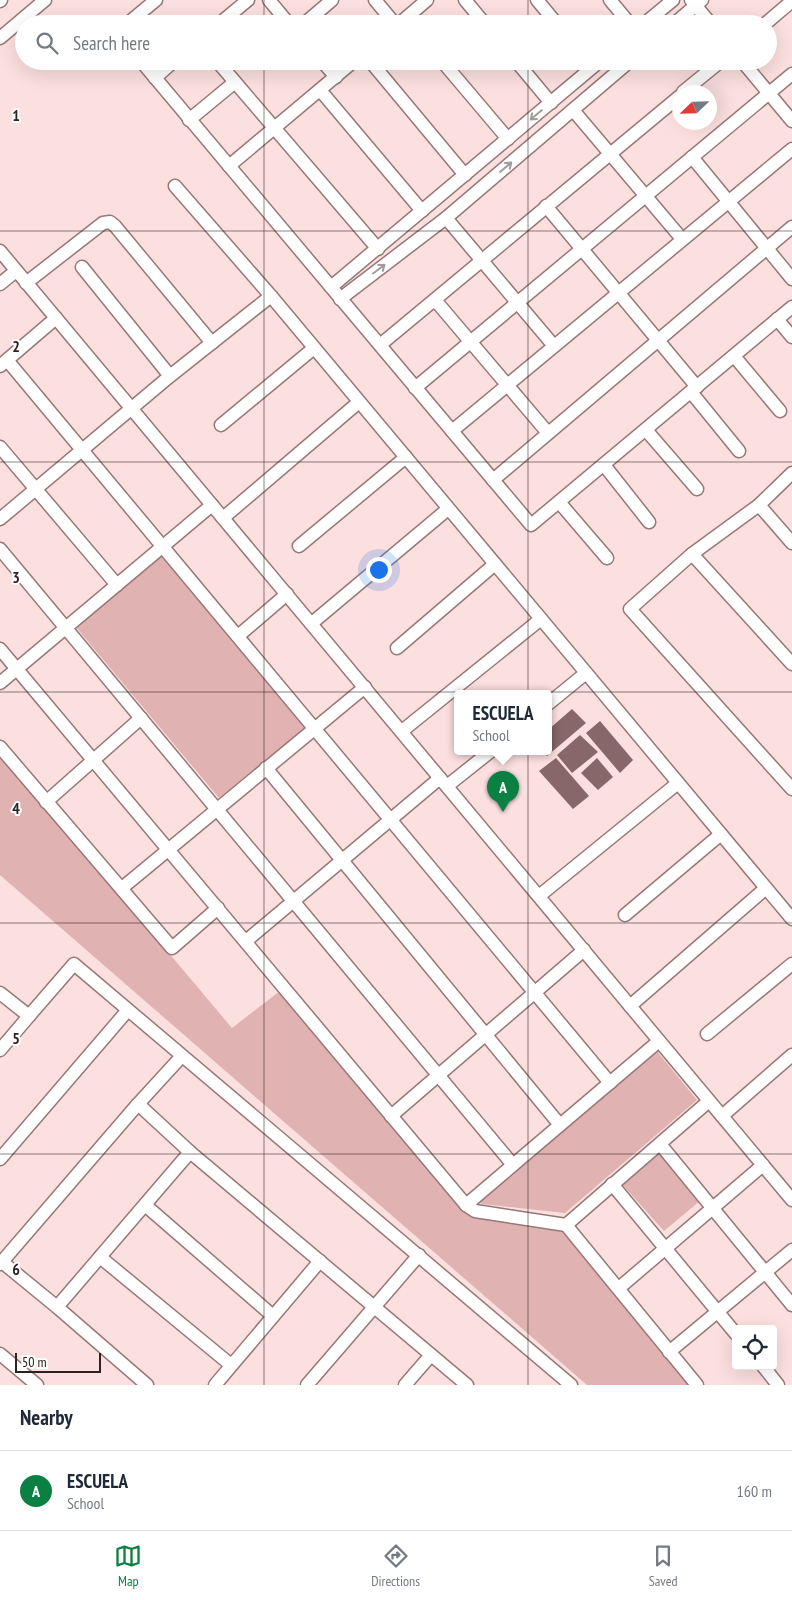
<!DOCTYPE html>
<html lang="en">
<head>
<meta charset="utf-8">
<style>
  body { margin:0; font-family:"PT Sans Narrow",sans-serif; background:#f2f2f3; color:#1f2937 }
  .controls { position:absolute; right:15px; bottom:15px; display:grid; overflow:hidden; border-radius:5px; box-shadow:0 5px 20px #0002 }
  .controls button { width:45px; height:45px; display:grid; place-items:center; padding:0; border:0; border-bottom:1px solid #e0e1e3; background:#fff; color:#1f2937; font:25px sans-serif }
  .compass { position:absolute; left:672px; top:85px; width:45px; height:45px; border-radius:50%; background:#fff; box-shadow:0 5px 20px #0002; rotate:247deg }
  .scale { position:absolute; left:15px; bottom:12px; width:86px; box-sizing:border-box; padding-left:5px; border:2px solid #2e2121; border-top:0; font-size:14px; line-height:18px; white-space:nowrap; color:#2e2121; -webkit-text-stroke:4px #fff; paint-order:stroke }
  .you { position:absolute; left:378px; top:569px; width:18px; height:18px; margin:-12px; border:4px solid #fff; border-radius:50%; background:#1a73e8; box-shadow:0 0 0 8px #1a73e833 }
  .badge { display:grid; place-items:center; width:32px; height:32px; border-radius:50%; background:#0b8043; color:#fff; font-size:16px; font-weight:700 }
  .pin { position:absolute; translate:-50% -41px; filter:drop-shadow(0 1px 2px #0008) }
  .pin::after { content:''; position:absolute; top:26px; width:18px; height:15px; background:inherit; clip-path:polygon(0 0,100% 0,50% 100%) }
  .popup { position:absolute; left:454px; top:690px; width:98px; height:65px; box-sizing:border-box; display:grid; place-content:center; border-radius:5px; background:#fff; filter:drop-shadow(0 1px 4px #0005); font-size:16px; white-space:nowrap; color:#747a83 }
  .popup b { font-size:19px; color:#1f2937 }
  .popup::after { content:''; position:absolute; left:50%; top:100%; margin-left:-10px; border:10px solid transparent; border-top-color:#fff }
  .list { margin:0; padding:0; list-style:none }
  h2 { display:flex; justify-content:space-between; align-items:center; height:65px; margin:0; padding:0 20px; font-size:21px }
  h2 small { font-size:16px; font-weight:400; color:#747a83 }
  .list li { display:grid; grid-template-columns:32px 1fr auto; gap:15px; align-items:center; box-sizing:border-box; height:80px; padding:0 20px; border-top:1px solid #e0e1e3 }
  .list b { display:block; font-size:19px; white-space:nowrap }
  .list p { margin:0; font-size:16px; white-space:nowrap; color:#747a83 }
  .list em { font-size:16px; font-style:normal; color:#747a83 }
  .icon { flex:none; width:28px; height:28px; fill:none; stroke:currentColor; stroke-width:2; stroke-linecap:round; stroke-linejoin:round }
  .map { position:relative; flex:none; width:792px; height:1385px; overflow:hidden }
  .search { position:absolute; background:#fff; box-shadow:0 5px 20px #0002; left:15px; right:15px; top:15px; height:55px; display:flex; align-items:center; gap:12px; box-sizing:border-box; padding:0 18px; border-radius:28px; color:#747a83; font-size:19px }
  .sheet { height:145px; background:#fff }
  nav { display:flex; justify-content:space-around; align-items:center; box-sizing:border-box; height:70px; border-top:1px solid #e0e1e3; background:#fff; font-size:14px; color:#747a83 }
  nav a { display:grid; justify-items:center; gap:2px }
  nav .on { color:#0b8043 }
  .map>svg:first-child { display:block }
</style>
</head>
<body>
<div class="map">
<svg width="792" height="1385" viewBox="0 0 792 1385">
  <rect width="100%" height="100%" fill="#fcdfdf"/>
  <!-- green -->
  <g fill="#e0b2b1">
    <polygon points="161,554 307,727 219,798 75,626"/>
    <polygon points="0,753 232,1028 280,991 470,1215 560,1225 692,1385 587,1385 0,875"/>
    <polygon points="656,1050 697,1100 565,1213 482,1204 478,1201"/>
    <polygon points="660,1150 701,1200 664,1231 621,1183"/>
  </g>
  <!-- building -->
  <g fill="#876767">
    <polygon points="572,709 586,723 547,756 542,751 548,751 548,730"/>
    <polygon points="600,721 633,760 620,773 586,733"/>
    <polygon points="580,735 598,752 572,773 557,755"/>
    <polygon points="556,758 589,796 573,809 539,771"/>
    <polygon points="597,758 613,777 598,790 581,773"/>
  </g>
  <g fill="none" stroke-linecap="round" stroke-linejoin="round">
    <defs>
      <g id="minor">
        <polyline points="269,0 289,24"/>
        <polyline points="375,0 395,24"/>
        <polyline points="465,0 485,24"/>
        <polyline points="537,0 557,24"/>
        <polyline points="610,0 630,24"/>
        <polyline points="691,0 711,24"/>
        <polyline points="0,1 1,0"/>
        <polyline points="127,24 156,0"/>
        <polyline points="219,24 248,0"/>
        <polyline points="304,24 332,0"/>
        <polyline points="399,24 427,0"/>
        <polyline points="644,24 673,0"/>
        <polyline points="674,24 702,0"/>
        <polyline points="765,24 792,1"/>
        <polyline points="0,38 45,0"/>
        <polyline points="141,61 531,525 792,307"/>
        <polyline points="217,61 378,249"/>
        <polyline points="322,61 336,77"/>
        <polyline points="370,61 465,175"/>
        <polyline points="442,61 508,139"/>
        <polyline points="516,61 551,103"/>
        <polyline points="742,61 792,121"/>
        <polyline points="155,78 174,61"/>
        <polyline points="320,90 422,211"/>
        <polyline points="683,92 721,61"/>
        <polyline points="573,110 682,239"/>
        <polyline points="189,120 235,82"/>
        <polyline points="692,157 792,279"/>
        <polyline points="229,166 354,61"/>
        <polyline points="175,186 271,296 792,919"/>
        <polyline points="546,206 697,387"/>
        <polyline points="446,218 554,346"/>
        <polyline points="0,251 792,1200"/>
        <polyline points="82,267 170,376"/>
        <polyline points="26,283 103,223 110,222 115,226 212,343"/>
        <polyline points="0,284 16,271"/>
        <polyline points="331,287 600,61"/>
        <polyline points="340,299 446,218 630,61"/>
        <polyline points="435,300 548,433"/>
        <polyline points="777,319 792,337"/>
        <polyline points="380,345 680,96"/>
        <polyline points="734,356 780,411"/>
        <polyline points="7,360 610,1083"/>
        <polyline points="0,366 56,318"/>
        <polyline points="415,388 792,74"/>
        <polyline points="691,392 739,451"/>
        <polyline points="221,425 314,348"/>
        <polyline points="646,430 697,489"/>
        <polyline points="452,431 792,149"/>
        <polyline points="0,447 117,585"/>
        <polyline points="604,465 649,522"/>
        <polyline points="493,480 792,227"/>
        <polyline points="559,502 607,558"/>
        <polyline points="759,505 792,473"/>
        <polyline points="223,518 359,402"/>
        <polyline points="0,519 170,376 271,296"/>
        <polyline points="299,546 406,457"/>
        <polyline points="0,549 513,1165 659,1041"/>
        <polyline points="692,554 759,505 792,543"/>
        <polyline points="312,623 448,509"/>
        <polyline points="238,636 287,594"/>
        <polyline points="397,648 495,564"/>
        <polyline points="0,649 466,1205 475,1211 566,1225 697,1385"/>
        <polyline points="792,664 692,554 630,609 792,789"/>
        <polyline points="0,683 212,505"/>
        <polyline points="548,704 586,673"/>
        <polyline points="402,731 541,619"/>
        <polyline points="0,747 172,948 218,908"/>
        <polyline points="266,768 560,1125"/>
        <polyline points="447,786 491,751"/>
        <polyline points="46,802 141,718"/>
        <polyline points="122,888 365,687"/>
        <polyline points="539,896 678,783"/>
        <polyline points="625,915 721,834"/>
        <polyline points="246,941 440,778"/>
        <polyline points="0,993 29,1016 0,1050"/>
        <polyline points="630,1006 766,888"/>
        <polyline points="29,1016 74,964 571,1385"/>
        <polyline points="707,1034 792,964"/>
        <polyline points="138,1104 190,1152 467,1385"/>
        <polyline points="391,1116 584,950"/>
        <polyline points="722,1116 792,1055"/>
        <polyline points="660,1144 792,1305"/>
        <polyline points="0,1159 128,1010"/>
        <polyline points="612,1184 736,1334"/>
        <polyline points="145,1205 273,1316"/>
        <polyline points="466,1205 513,1165"/>
        <polyline points="566,1225 709,1101"/>
        <polyline points="100,1257 231,1365"/>
        <polyline points="2,1262 57,1307"/>
        <polyline points="0,1264 138,1104 181,1057"/>
        <polyline points="619,1288 763,1165"/>
        <polyline points="669,1352 792,1250"/>
        <polyline points="0,1354 37,1385"/>
        <polyline points="763,1366 778,1385"/>
        <polyline points="147,1385 57,1307 190,1152"/>
        <polyline points="215,1385 320,1261"/>
        <polyline points="307,1385 419,1255"/>
        <polyline points="405,1385 431,1355"/>
      </g>
    </defs>
    <!-- minor casing -->
    <use href="#minor" stroke="#987777" stroke-width="15"/>
    <!-- minor -->
    <use href="#minor" stroke="#fff" stroke-width="12"/>
  </g>
  <!-- one-way arrows -->
  <defs><path id="oneway-shaft" d="M-6 0H5M1.5-3L5.5 0L1.5 3" fill="none" stroke-width="1.6" stroke-linecap="round" stroke-linejoin="round" transform="scale(1.25)"/></defs>
  <g stroke="#a19b9b">
    <use href="#oneway-shaft" transform="translate(536 115) rotate(140)"/>
    <use href="#oneway-shaft" transform="translate(506 167) rotate(-40)"/>
    <use href="#oneway-shaft" transform="translate(379 269) rotate(-37)"/>
  </g>
  <!-- grid -->
  <path fill="none" stroke="#2e2121" stroke-width="1" stroke-opacity="0.55" d="M264 0V24M528 0V24M264 61V1385M528 61V1385M0 231H792M0 462H792M0 692H792M0 923H792M0 1154H792"/>
  <g font-size="16" text-anchor="middle" font-weight="bold" fill="#2e2121" stroke="#fff" stroke-width="4" stroke-linejoin="round" paint-order="stroke">
    <text x="16" y="121">1</text>
    <text x="16" y="352">2</text>
    <text x="16" y="583">3</text>
    <text x="16" y="814">4</text>
    <text x="16" y="1044">5</text>
    <text x="16" y="1275">6</text>
  </g>
</svg>
<div class="controls">
<button><svg class="icon" aria-label="locate" viewBox="0 0 24 24"><circle cx="12" cy="12" r="6"/><path d="M12 2v4M12 18v4M2 12h4M18 12h4"/></svg></button>
</div>
<svg class="compass" viewBox="-18 -18 36 36"><path d="M0-13l5 13h-10z" fill="#e53935"/><path d="M0 13l5-13h-10z" fill="#747a83"/></svg>
<div class="scale">50 m</div>
<div class="you"></div>
<div class="pin badge" style="left:503px;top:812px">A</div>
<div class="popup"><b>ESCUELA</b>School</div>
<div class="search"><svg class="icon" aria-label="search" viewBox="0 0 24 24"><circle cx="10" cy="10" r="6"/><path d="M15 15l6 6"/></svg>Search here</div>
</div>
<section class="sheet">
<h2>Nearby<small></small></h2>
<ul class="list">
<li><span class="badge">A</span><div><b>ESCUELA</b><p>School</p></div><em>160 m</em></li>
</ul>
</section>
<nav>
<a class="on"><svg class="icon" aria-label="map" viewBox="0 0 24 24"><path d="M3 6l6-2 6 2 6-2v14l-6 2-6-2-6 2zM9 4v14M15 6v14"/></svg>Map</a>
<a><svg class="icon" aria-label="directions" viewBox="0 0 24 24"><path d="M12 3l9 9-9 9-9-9zM9 14v-3h6M13 9l2 2-2 2"/></svg>Directions</a>
<a><svg class="icon" aria-label="saved" viewBox="0 0 24 24"><path d="M7 4h10v16l-5-4-5 4z"/></svg>Saved</a>
</nav>
</body>
</html>
